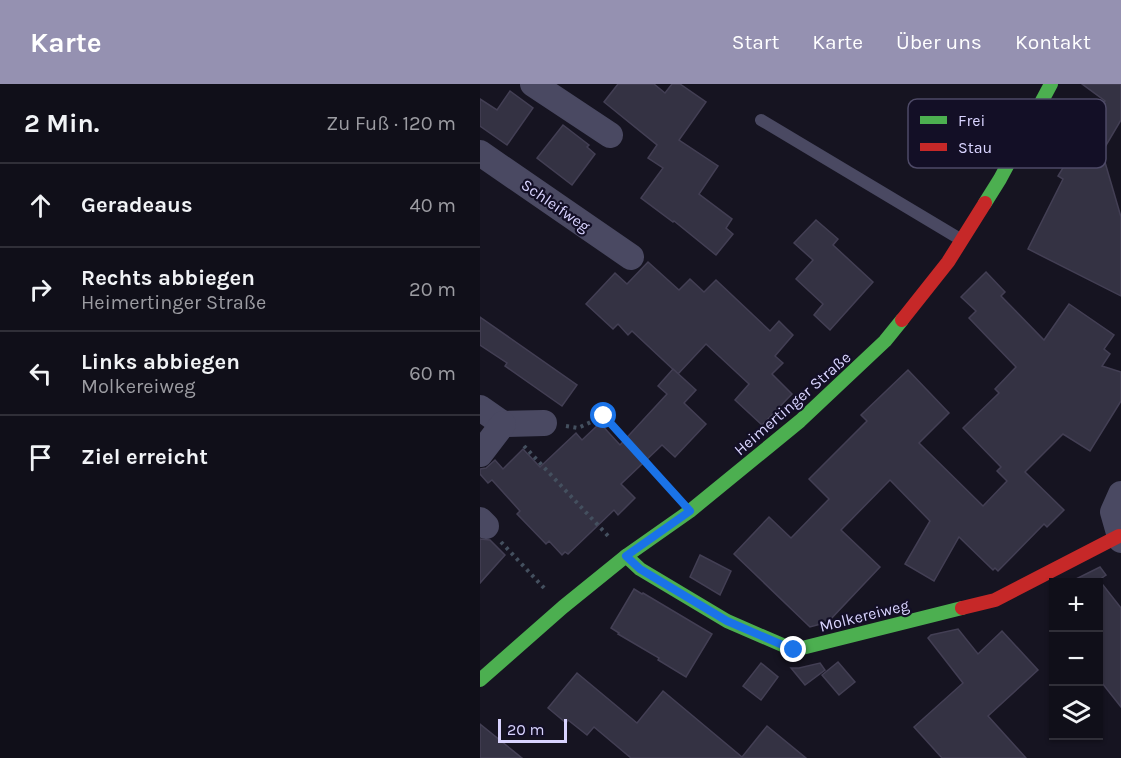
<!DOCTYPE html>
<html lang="de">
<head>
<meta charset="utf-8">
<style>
  body { margin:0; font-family:Karla,sans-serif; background:#1e1d26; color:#f1f3f6 }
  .controls { position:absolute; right:18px; bottom:18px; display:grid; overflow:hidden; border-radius:0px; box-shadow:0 2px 4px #0004 }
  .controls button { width:54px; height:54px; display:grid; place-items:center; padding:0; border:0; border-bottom:2px solid #302f38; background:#100f19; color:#f1f3f6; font:30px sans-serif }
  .scale { position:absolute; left:18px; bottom:15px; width:69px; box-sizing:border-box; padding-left:6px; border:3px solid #d9d4ff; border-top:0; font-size:16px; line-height:21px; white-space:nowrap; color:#d9d4ff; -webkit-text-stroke:4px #130f26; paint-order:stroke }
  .stop { position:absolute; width:18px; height:18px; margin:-14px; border:4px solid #1a73e8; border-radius:50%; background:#fff }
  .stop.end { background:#1a73e8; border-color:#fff; box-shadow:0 2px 6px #0008 }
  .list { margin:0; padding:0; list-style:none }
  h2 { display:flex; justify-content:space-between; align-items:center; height:78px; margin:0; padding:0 24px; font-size:26px }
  h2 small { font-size:20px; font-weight:400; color:#9c9ca2 }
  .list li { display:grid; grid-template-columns:39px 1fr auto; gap:18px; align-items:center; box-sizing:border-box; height:84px; padding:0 24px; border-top:2px solid #302f38 }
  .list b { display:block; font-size:22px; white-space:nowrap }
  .list p { margin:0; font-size:20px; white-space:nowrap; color:#9c9ca2 }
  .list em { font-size:20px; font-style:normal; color:#9c9ca2 }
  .icon { flex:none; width:33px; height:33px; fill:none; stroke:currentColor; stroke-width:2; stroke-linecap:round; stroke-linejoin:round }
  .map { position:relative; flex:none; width:641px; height:674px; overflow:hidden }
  header { display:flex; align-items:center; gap:36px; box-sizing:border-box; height:84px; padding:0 30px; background:#9591b1; color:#fff }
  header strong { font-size:28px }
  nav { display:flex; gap:33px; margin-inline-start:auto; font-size:21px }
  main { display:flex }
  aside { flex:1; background:#100f19 }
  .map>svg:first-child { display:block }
</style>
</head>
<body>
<header>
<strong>Karte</strong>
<nav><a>Start</a><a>Karte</a><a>Über uns</a><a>Kontakt</a></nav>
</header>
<main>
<aside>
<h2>2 Min.<small>Zu Fuß · 120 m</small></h2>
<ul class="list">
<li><svg class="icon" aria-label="ahead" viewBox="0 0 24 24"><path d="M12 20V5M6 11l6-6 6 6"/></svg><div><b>Geradeaus</b></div><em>40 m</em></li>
<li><svg class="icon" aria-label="right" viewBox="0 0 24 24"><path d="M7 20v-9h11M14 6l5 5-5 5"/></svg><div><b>Rechts abbiegen</b><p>Heimertinger Straße</p></div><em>20 m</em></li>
<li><svg class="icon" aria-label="left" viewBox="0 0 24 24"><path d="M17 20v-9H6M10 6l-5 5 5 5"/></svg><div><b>Links abbiegen</b><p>Molkereiweg</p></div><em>60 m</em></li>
<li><svg class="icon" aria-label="arrive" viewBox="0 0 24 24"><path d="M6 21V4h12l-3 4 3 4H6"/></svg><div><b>Ziel erreicht</b></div></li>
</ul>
</aside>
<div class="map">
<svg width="641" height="674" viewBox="0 0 641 674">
  <rect width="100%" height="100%" fill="#161421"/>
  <!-- building -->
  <g fill="#343243" stroke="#433f54" stroke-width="1.5">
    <polygon points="138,0 174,0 185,9 192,0 200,0 226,18 199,56 238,82 219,110 252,135 246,144 253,150 236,171 194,137 193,138 161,114 183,84 168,74 177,61 124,18"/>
    <polygon points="602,0 641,0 641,36 622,68 641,133 641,212 548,165 583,95 578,92 595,64 597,65 625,17"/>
    <polygon points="30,7 53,24 27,61 0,42 0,15 17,26"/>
    <polygon points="83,41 109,61 107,63 115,70 92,101 57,74"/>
    <polygon points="336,136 358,155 353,161 393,198 350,246 334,231 343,220 316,195 333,176 314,159"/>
    <polygon points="168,178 199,206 210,195 224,208 236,196 290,247 299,237 313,251 295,272 303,279 292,290 312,310 282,341 255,316 269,300 226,260 198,290 152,247 148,251 138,240 133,245 106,220 135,189 147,200"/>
    <polygon points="506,188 525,208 521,212 564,256 589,220 634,251 624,265 630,270 622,282 641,288 641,317 610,367 583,350 545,388 584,426 567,443 564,440 518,487 515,484 513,486 479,453 454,497 425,480 450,437 410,396 361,446 400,483 348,538 330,543 254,470 289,433 311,454 349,415 329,395 387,337 381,331 428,286 469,329 439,359 503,422 527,397 517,387 521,383 483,344 519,309 515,305 536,283 489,234 496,227 481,213"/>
    <polygon points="0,233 97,301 82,322 25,282 27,279 0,261"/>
    <polygon points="193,285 216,306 204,319 226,340 195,373 182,361 141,400 155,414 138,431 134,426 88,470 85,468 82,471 69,457 66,460 37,430 40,427 12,396 8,399 0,390 0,385 6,384 15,376 23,385 43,365 60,383 96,349 102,356 120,339 140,361 187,310 178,302"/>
    <polygon points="0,455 10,456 25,471 0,499"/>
    <polygon points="220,471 251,487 240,511 210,493"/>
    <polygon points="620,483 626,491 619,496 641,524 641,623 618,594 618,497 616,498 590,498"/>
    <polygon points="154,505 162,510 163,509 232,550 206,593 178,576 179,574 138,550 139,549 131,544"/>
    <polygon points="478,545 498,570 522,547 558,586 508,632 546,674 462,674 434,643 483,599 448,554 451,551"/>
    <polygon points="358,578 375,598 359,611 342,591"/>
    <polygon points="281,579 298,593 281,616 263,602"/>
    <polygon points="340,579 345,586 325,601 311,584 319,584"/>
    <polygon points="97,589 157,639 183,607 262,673 287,642 326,674 151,674 114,643 107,651 88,636 86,639 68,624"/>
    <polygon points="0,640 42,674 0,674"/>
  </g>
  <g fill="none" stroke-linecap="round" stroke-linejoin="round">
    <!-- path -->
    <g stroke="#44505f" stroke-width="4" stroke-dasharray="3 4.5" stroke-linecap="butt">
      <polyline points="86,342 98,344 124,332 192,408"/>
      <polyline points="44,362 129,453"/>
      <polyline points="21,458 65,505"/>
    </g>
    <!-- lane -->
    <polyline stroke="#4a4962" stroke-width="12" points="281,36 480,155"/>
    <!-- street -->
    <g stroke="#4a4962" stroke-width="26">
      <polyline points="53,0 130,51"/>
      <polyline points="0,69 151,173"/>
      <polyline points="0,324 23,340 64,339"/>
      <polyline points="0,370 23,340"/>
      <polyline points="641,410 633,428 641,456"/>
      <polyline points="0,436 6,442"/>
    </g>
    <!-- fast -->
    <g stroke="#4caf50" stroke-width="14">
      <polyline points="505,119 520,95 571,0"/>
      <polyline points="146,472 160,485 247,537 314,566 482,524"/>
      <polyline points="0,596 83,523 146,472 210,427 320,337 405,257 422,236"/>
    </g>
    <!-- jam -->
    <g stroke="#c62828" stroke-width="14">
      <polyline points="422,236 468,178 505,119"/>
      <polyline points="482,524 515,516 639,452"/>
    </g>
  </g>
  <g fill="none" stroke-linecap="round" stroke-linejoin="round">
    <!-- route -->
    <polyline stroke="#1a73e8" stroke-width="8" points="124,332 210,427 146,472 160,485 247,537 314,566"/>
  </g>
  <g text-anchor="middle" stroke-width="4.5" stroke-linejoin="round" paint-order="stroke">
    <!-- street labels -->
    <g font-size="16" fill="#d9d4ff" stroke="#130f26">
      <text transform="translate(76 121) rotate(35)" y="6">Schleifweg</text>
      <text transform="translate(312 319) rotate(-41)" y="6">Heimertinger Straße</text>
      <text transform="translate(384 531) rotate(-14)" y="6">Molkereiweg</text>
    </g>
  </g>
  <!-- legend -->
  <rect x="428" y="15" width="198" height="69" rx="9" fill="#130f26" stroke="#4e4a67" stroke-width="1.5"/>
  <rect x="440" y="32" width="27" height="8" fill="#4caf50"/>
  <rect x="440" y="59" width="27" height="8" fill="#c62828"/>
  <g font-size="16" fill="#d9d4ff">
    <text x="478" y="42">Frei</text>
    <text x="478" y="69">Stau</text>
  </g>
</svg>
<div class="controls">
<button>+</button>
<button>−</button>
<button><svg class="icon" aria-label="layers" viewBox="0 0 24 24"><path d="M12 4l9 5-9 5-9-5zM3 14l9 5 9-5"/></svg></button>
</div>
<div class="scale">20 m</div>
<div class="stop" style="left:124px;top:332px"></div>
<div class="stop end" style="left:314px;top:566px"></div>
</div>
</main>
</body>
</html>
